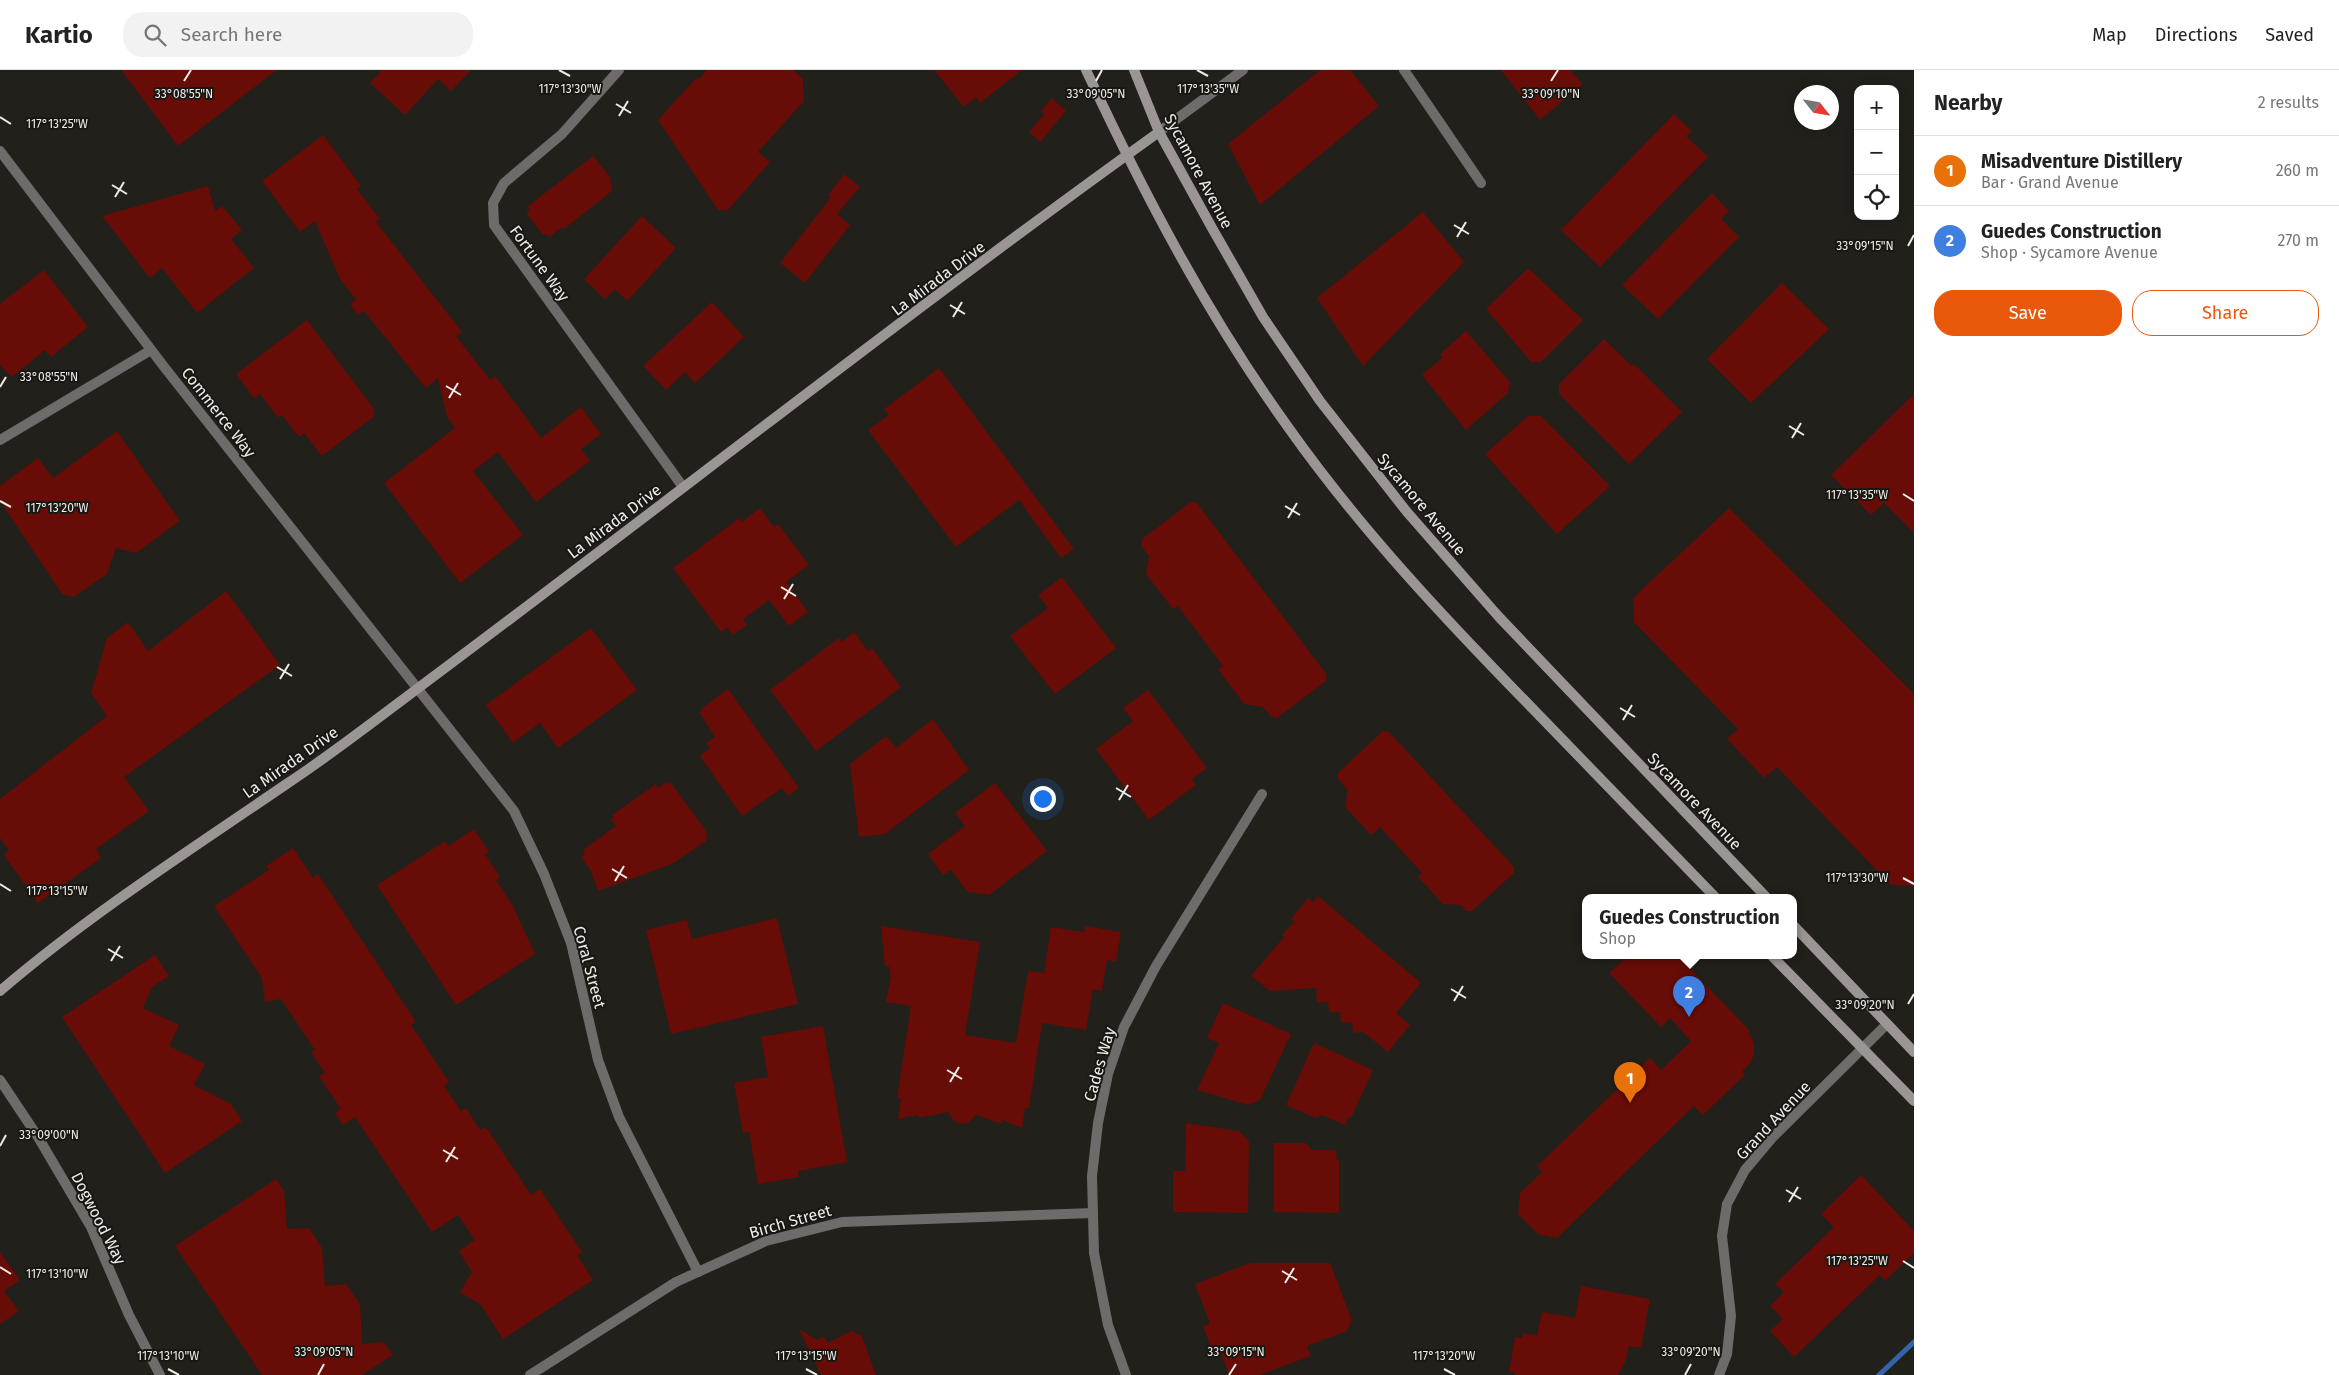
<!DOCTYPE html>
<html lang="en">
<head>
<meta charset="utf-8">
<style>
  body { margin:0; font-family:"Fira Sans",sans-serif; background:#f2f2f2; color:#222 }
  .controls { position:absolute; right:15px; top:15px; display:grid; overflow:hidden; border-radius:10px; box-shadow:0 2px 12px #0003 }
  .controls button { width:45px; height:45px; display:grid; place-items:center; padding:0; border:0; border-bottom:1px solid #e0e0e0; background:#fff; color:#222; font:25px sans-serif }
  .compass { position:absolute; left:1794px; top:15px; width:45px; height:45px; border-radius:50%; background:#fff; box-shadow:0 2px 12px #0003; rotate:121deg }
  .you { position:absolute; left:1042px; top:728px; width:18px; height:18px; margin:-12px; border:4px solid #fff; border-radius:50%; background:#1a73e8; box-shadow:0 0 0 8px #1a73e833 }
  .badge { display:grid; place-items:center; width:32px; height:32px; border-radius:50%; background:#ea580c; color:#fff; font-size:16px; font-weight:700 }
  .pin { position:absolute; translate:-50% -41px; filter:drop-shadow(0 1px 2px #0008) }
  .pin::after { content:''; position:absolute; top:26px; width:18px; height:15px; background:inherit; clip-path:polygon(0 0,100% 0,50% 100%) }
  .popup { position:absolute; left:1582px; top:824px; width:215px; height:65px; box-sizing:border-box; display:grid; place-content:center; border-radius:10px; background:#fff; filter:drop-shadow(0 1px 4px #0005); font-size:16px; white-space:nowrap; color:#767676 }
  .popup b { font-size:19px; color:#222 }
  .popup::after { content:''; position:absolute; left:50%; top:100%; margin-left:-10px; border:10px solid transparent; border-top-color:#fff }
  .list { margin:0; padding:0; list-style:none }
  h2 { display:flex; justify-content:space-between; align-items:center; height:65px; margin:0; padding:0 20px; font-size:21px }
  h2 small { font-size:16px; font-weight:400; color:#767676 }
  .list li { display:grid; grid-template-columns:32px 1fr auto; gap:15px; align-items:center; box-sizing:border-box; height:70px; padding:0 20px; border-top:1px solid #e0e0e0 }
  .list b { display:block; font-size:19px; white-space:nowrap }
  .list p { margin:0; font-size:16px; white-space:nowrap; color:#767676 }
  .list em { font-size:16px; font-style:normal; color:#767676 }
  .actions { display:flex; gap:10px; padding:15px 20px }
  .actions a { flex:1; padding:11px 0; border:1px solid #ea580c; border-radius:20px; text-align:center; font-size:18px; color:#ea580c }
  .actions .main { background:#ea580c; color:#fff }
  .icon { flex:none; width:28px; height:28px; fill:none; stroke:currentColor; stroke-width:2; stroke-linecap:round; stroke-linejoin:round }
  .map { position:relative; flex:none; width:1914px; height:1305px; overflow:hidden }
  header { display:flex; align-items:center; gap:30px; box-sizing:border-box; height:70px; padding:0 25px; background:#fff; border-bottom:1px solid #e0e0e0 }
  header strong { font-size:24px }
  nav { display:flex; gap:28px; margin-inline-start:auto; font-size:18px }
  .search { width:350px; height:45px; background:#f2f2f2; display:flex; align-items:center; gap:12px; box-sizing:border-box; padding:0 18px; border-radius:20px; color:#767676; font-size:19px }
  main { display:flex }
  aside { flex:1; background:#fff }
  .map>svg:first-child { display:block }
</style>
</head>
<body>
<header>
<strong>Kartio</strong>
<div class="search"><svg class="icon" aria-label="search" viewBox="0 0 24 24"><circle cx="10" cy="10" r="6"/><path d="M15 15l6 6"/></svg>Search here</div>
<nav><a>Map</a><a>Directions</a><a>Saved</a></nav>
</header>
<main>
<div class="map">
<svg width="1914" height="1305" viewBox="0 0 1914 1305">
  <rect width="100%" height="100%" fill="#22201b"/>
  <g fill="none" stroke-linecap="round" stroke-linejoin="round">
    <!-- stream -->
    <polyline stroke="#3164aa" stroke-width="5" points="1879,1305 1914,1272"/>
  </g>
  <!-- building -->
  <g fill="#670c06">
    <polygon points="121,0 277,0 178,76"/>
    <polygon points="382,0 471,0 451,21 438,9 405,45 370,13"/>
    <polygon points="707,0 793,0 803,9 804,31 758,82 770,92 728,140 718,140 658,50 696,8 698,10"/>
    <polygon points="934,0 1022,0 980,33 976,27 964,37"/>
    <polygon points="1320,0 1350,0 1379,36 1260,135 1228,74"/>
    <polygon points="1501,0 1570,0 1583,14 1540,50"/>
    <polygon points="1052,28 1066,41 1040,72 1029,62 1044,44 1041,41"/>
    <polygon points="1674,44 1692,61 1686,66 1708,87 1600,197 1561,160"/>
    <polygon points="323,65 361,116 357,119 380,149 376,152 462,262 456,266 490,310 495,306 541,368 581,337 601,364 581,379 590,391 536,432 498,382 473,401 523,465 460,513 384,413 455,358 447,347 438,308 426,318 364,241 358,245 350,234 356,229 340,209 315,151 300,162 262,111"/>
    <polygon points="593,86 610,107 612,121 564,159 562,157 549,167 546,164 543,165 526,143 530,140 527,137"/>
    <polygon points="844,104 860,117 837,144 850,155 805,213 780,193 831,127 828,125"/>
    <polygon points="208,116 215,141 222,136 242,160 231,169 254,198 197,243 162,198 150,208 102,146"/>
    <polygon points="1712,123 1729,141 1721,149 1739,167 1658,249 1622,215"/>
    <polygon points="1423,142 1464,192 1363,296 1317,228"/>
    <polygon points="642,146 676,178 627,231 615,219 605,229 584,209"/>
    <polygon points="1528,198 1583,250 1541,292 1531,292 1486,239"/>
    <polygon points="44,200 88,257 51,287 45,280 12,307 0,295 0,234"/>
    <polygon points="1782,213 1829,259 1751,333 1707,289"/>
    <polygon points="712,232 744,267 695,313 685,302 666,320 643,296"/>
    <polygon points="307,250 374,339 373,347 322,386 304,363 299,367 282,345 278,348 260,324 254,328 236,304"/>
    <polygon points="1466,261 1510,312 1508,323 1466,360 1422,305 1443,287 1440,284"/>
    <polygon points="1604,269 1632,296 1634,294 1682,342 1629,394 1559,324 1559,314"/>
    <polygon points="939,298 1074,479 1061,488 1019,430 956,477 868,360 889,345 884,339"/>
    <polygon points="1914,324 1914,463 1884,433 1871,445 1831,405"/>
    <polygon points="1528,346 1541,346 1610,416 1557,464 1485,384"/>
    <polygon points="117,361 180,451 136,483 116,478 107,504 74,527 62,524 0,431 0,416 38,388 53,408"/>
    <polygon points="1191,432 1197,433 1327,605 1326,611 1277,648 1272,647 1263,637 1244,634 1218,599 1223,596 1178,536 1173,539 1146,504 1149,486 1141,476 1142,469"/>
    <polygon points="760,438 774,457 778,454 809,495 786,512 808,542 789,556 769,530 743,549 747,555 733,565 727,557 721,562 673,498 739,448 742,452"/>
    <polygon points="1729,438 1914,624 1914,816 1891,815 1777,697 1764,708 1727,669 1738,659 1634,552 1633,528"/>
    <polygon points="1062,507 1116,578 1055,624 1010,566 1048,538 1038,525"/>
    <polygon points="226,521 280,595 124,707 149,741 96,779 101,788 38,833 4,785 9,780 0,768 0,729 107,646 91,623 107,568 128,552 148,581"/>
    <polygon points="591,558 637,620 558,678 540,653 513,673 486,635"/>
    <polygon points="854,562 868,581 872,578 901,617 816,681 770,620 839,568 842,572"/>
    <polygon points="728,619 799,718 788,726 782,718 742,746 700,686 710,678 706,673 715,667 699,642 703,640 702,638"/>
    <polygon points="1148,620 1207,698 1192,709 1196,715 1149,750 1096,679 1133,651 1123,638"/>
    <polygon points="933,649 969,700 885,764 859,767 850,694 886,666 896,678"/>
    <polygon points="1383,661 1389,662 1514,797 1514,803 1472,841 1466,841 1461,835 1443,834 1418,807 1422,803 1380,757 1371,765 1346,738 1347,719 1338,709 1338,703"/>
    <polygon points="667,712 669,714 671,713 707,762 706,771 672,794 598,821 591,801 581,787 585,785 583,780 616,756 611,749 614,747 612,745 656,714 658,718"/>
    <polygon points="995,713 1047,781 989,825 968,822 951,800 943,805 928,784 965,756 955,743"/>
    <polygon points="474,759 489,782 485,784 500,807 496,810 513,836 535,884 456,935 377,815 445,771 448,776"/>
    <polygon points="293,778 313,808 318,804 416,952 411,955 449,1012 444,1016 461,1041 466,1038 480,1060 486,1057 531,1125 540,1119 582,1182 577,1185 593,1210 503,1269 481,1235 460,1222 472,1202 459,1181 475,1170 458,1145 432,1162 355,1047 343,1055 335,1043 341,1039 319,1006 325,1003 311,982 315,980 281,929 265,932 262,908 214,836 269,800 266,796"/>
    <polygon points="1318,826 1421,913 1396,943 1410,955 1388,982 1363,962 1353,963 1352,952 1341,953 1340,942 1329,942 1328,932 1317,933 1316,918 1270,921 1251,906 1284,867 1282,865 1294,852 1291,849 1308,828 1313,832"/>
    <polygon points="777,848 798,934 671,964 646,860 687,850 692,869"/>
    <polygon points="881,856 980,872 965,965 1016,973 1028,901 1044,903 1051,857 1084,862 1085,856 1121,862 1116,892 1107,890 1102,921 1093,919 1086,960 1042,953 1029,1038 1025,1038 1022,1058 1002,1050 1002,1054 976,1045 968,1053 960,1054 953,1050 948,1042 919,1048 918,1045 898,1049 901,1029 897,1028 911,936 886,932 891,905 889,905 890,897 885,896"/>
    <polygon points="155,885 169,906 152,917 143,938 179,955 169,976 205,994 194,1015 231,1034 242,1051 165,1103 62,947"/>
    <polygon points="1628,886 1678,886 1750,961 1748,962 1754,973 1754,985 1750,993 1742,1002 1745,1005 1703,1045 1694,1036 1557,1168 1538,1164 1518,1144 1520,1123 1542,1102 1537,1096 1650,988 1661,1000 1691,971 1670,948 1661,957 1609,903"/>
    <polygon points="1223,933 1291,964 1260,1030 1248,1035 1197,1020 1219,973 1207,968"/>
    <polygon points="823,956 847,1092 798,1101 799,1107 758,1114 749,1062 743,1063 734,1013 768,1007 761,967"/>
    <polygon points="1314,973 1373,1000 1351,1048 1348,1047 1345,1055 1322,1045 1315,1048 1286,1035"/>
    <polygon points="1186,1053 1239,1061 1249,1071 1248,1143 1173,1142 1173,1101 1185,1101"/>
    <polygon points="1274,1073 1306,1073 1312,1080 1336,1080 1337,1090 1339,1090 1339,1143 1274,1142"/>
    <polygon points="1861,1105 1914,1161 1914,1183 1885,1211 1880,1205 1794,1287 1770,1261 1783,1249 1770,1236 1784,1222 1775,1214 1834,1157 1821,1144"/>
    <polygon points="276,1109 284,1121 287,1159 309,1158 322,1178 325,1216 346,1214 360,1234 362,1274 384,1272 393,1285 362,1305 262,1305 175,1176"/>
    <polygon points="0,1182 20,1210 4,1221 19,1241 0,1254"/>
    <polygon points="1250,1193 1330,1193 1352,1250 1347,1261 1307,1276 1311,1286 1260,1305 1229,1305 1218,1275 1211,1278 1203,1256 1210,1254 1195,1214"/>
    <polygon points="1581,1216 1650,1229 1641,1278 1629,1276 1626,1290 1618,1305 1515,1305 1515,1303 1509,1302 1515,1267 1522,1268 1523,1263 1537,1265 1542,1242 1575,1248"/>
    <polygon points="799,1259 817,1270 824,1266 827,1273 854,1260 857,1265 861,1264 876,1305 821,1305"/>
  </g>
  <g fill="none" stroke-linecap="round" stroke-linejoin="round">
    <!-- street -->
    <g stroke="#6e6b6a" stroke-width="10">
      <polyline points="619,0 562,64 504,113 493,133 494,155 683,417"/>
      <polyline points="1404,0 1481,113"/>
      <polyline points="1159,62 1243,0"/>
      <polyline points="0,81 165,298 514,741 544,804 571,873 598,990 619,1047 698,1202"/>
      <polyline points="0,370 151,280"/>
      <polyline points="0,1010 38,1067 91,1157 129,1245 160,1305"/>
      <polyline points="530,1305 676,1212 766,1171 842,1152 1093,1143"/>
      <polyline points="1126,1305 1108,1255 1094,1183 1092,1106 1098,1053 1108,1004 1124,957 1156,896 1262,724"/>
      <polyline points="1719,1305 1727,1284 1731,1246 1722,1166 1727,1134 1745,1100 1772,1068 1887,954"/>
    </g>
    <!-- secondary -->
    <g stroke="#9b9694" stroke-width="10">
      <path d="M1086 0C1144 124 1208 246 1288 357 1360 459 1446 550 1533 639 1594 702 1655 765 1716 828"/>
      <polyline points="1134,0 1159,62 1212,158 1263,247 1320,331 1407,442 1499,547 1767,828"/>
      <polyline points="1793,855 1914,982"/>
      <polyline points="1772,886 1914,1031"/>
      <path d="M0 921C90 844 190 780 288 713 332 684 374 651 417 619 665 434 908 242 1159 62"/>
    </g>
  </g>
  <!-- ticks -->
  <path fill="none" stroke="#edece8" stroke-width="2" d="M559 0 570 6M1197 0 1208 6M184 11 191 0M1096 11 1102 0M1551 11 1558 0M616 34 631 43M619 46 628 31M0 47 11 54M112 115 127 124M115 127 124 112M1454 155 1469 164M1457 167 1466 152M1908 176 1914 165M950 235 965 244M953 247 962 232M446 316 461 325M0 317 6 307M449 328 458 313M1789 356 1804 365M1792 368 1801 353M1903 424 1914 431M0 431 11 437M1285 436 1300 445M1288 448 1297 433M781 517 796 526M784 529 793 514M277 597 292 606M280 609 289 594M1620 638 1635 647M1623 650 1632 635M1116 718 1131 727M1119 730 1128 715M612 799 627 808M1903 808 1914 814M615 811 624 796M0 814 11 821M108 879 123 888M111 891 120 876M1451 919 1466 928M1454 931 1463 916M1908 934 1914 924M947 1000 962 1009M950 1012 959 997M0 1076 6 1065M443 1080 458 1089M446 1092 455 1077M1786 1120 1801 1129M1789 1132 1798 1117M1903 1191 1914 1198M0 1197 11 1204M1282 1201 1297 1210M1285 1213 1294 1198M168 1299 179 1305M806 1299 817 1305M1444 1299 1455 1305M318 1305 324 1294M1229 1305 1236 1294M1685 1305 1691 1294"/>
  <g text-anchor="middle" stroke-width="4" stroke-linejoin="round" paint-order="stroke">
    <!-- street labels -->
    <g font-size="16" fill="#edece8" stroke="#191712">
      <text transform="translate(1199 101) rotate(62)" y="6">Sycamore Avenue</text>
      <text transform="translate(540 193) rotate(54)" y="6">Fortune Way</text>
      <text transform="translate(938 208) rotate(-37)" y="6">La Mirada Drive</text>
      <text transform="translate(219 342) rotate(52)" y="6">Commerce Way</text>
      <text transform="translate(1422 434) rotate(50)" y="6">Sycamore Avenue</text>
      <text transform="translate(614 451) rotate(-37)" y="6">La Mirada Drive</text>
      <text transform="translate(290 692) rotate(-35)" y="6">La Mirada Drive</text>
      <text transform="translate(1695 731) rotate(46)" y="6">Sycamore Avenue</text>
      <text transform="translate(590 897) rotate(75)" y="6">Coral Street</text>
      <text transform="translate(1099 994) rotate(-74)" y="6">Cades Way</text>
      <text transform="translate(1773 1050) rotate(-47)" y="6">Grand Avenue</text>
      <text transform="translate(99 1148) rotate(63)" y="6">Dogwood Way</text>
      <text transform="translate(790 1151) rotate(-16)" y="6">Birch Street</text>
    </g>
  </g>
  <g font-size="12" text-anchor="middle" fill="#edece8" stroke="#191712" stroke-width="4" stroke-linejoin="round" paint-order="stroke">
    <text x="570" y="23">117°13'30"W</text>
    <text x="1208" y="23">117°13'35"W</text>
    <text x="184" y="28">33°08'55"N</text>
    <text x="1096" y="28">33°09'05"N</text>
    <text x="1551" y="28">33°09'10"N</text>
    <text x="57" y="58">117°13'25"W</text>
    <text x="1865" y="180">33°09'15"N</text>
    <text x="49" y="311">33°08'55"N</text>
    <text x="1857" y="429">117°13'35"W</text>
    <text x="57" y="442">117°13'20"W</text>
    <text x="1857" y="812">117°13'30"W</text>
    <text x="57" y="825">117°13'15"W</text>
    <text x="1865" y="939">33°09'20"N</text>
    <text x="49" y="1069">33°09'00"N</text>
    <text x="1857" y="1195">117°13'25"W</text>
    <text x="57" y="1208">117°13'10"W</text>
    <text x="324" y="1286">33°09'05"N</text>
    <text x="1236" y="1286">33°09'15"N</text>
    <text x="1691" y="1286">33°09'20"N</text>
    <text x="168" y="1290">117°13'10"W</text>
    <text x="806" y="1290">117°13'15"W</text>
    <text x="1444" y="1290">117°13'20"W</text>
  </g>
</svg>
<div class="controls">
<button>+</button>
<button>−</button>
<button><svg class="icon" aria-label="locate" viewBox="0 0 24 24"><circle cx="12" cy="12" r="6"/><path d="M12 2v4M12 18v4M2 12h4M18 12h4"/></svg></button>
</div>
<svg class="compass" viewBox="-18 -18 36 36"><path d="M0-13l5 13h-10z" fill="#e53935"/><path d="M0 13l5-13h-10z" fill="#767676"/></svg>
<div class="you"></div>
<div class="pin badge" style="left:1630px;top:1033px;background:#e8710a">1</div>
<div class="pin badge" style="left:1689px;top:947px;background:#3f7fe0">2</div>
<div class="popup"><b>Guedes Construction</b>Shop</div>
</div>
<aside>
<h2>Nearby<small>2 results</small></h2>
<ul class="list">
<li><span class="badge" style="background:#e8710a">1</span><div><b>Misadventure Distillery</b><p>Bar · Grand Avenue</p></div><em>260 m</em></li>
<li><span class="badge" style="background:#3f7fe0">2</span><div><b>Guedes Construction</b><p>Shop · Sycamore Avenue</p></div><em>270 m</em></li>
</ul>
<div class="actions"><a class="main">Save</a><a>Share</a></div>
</aside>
</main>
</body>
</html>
